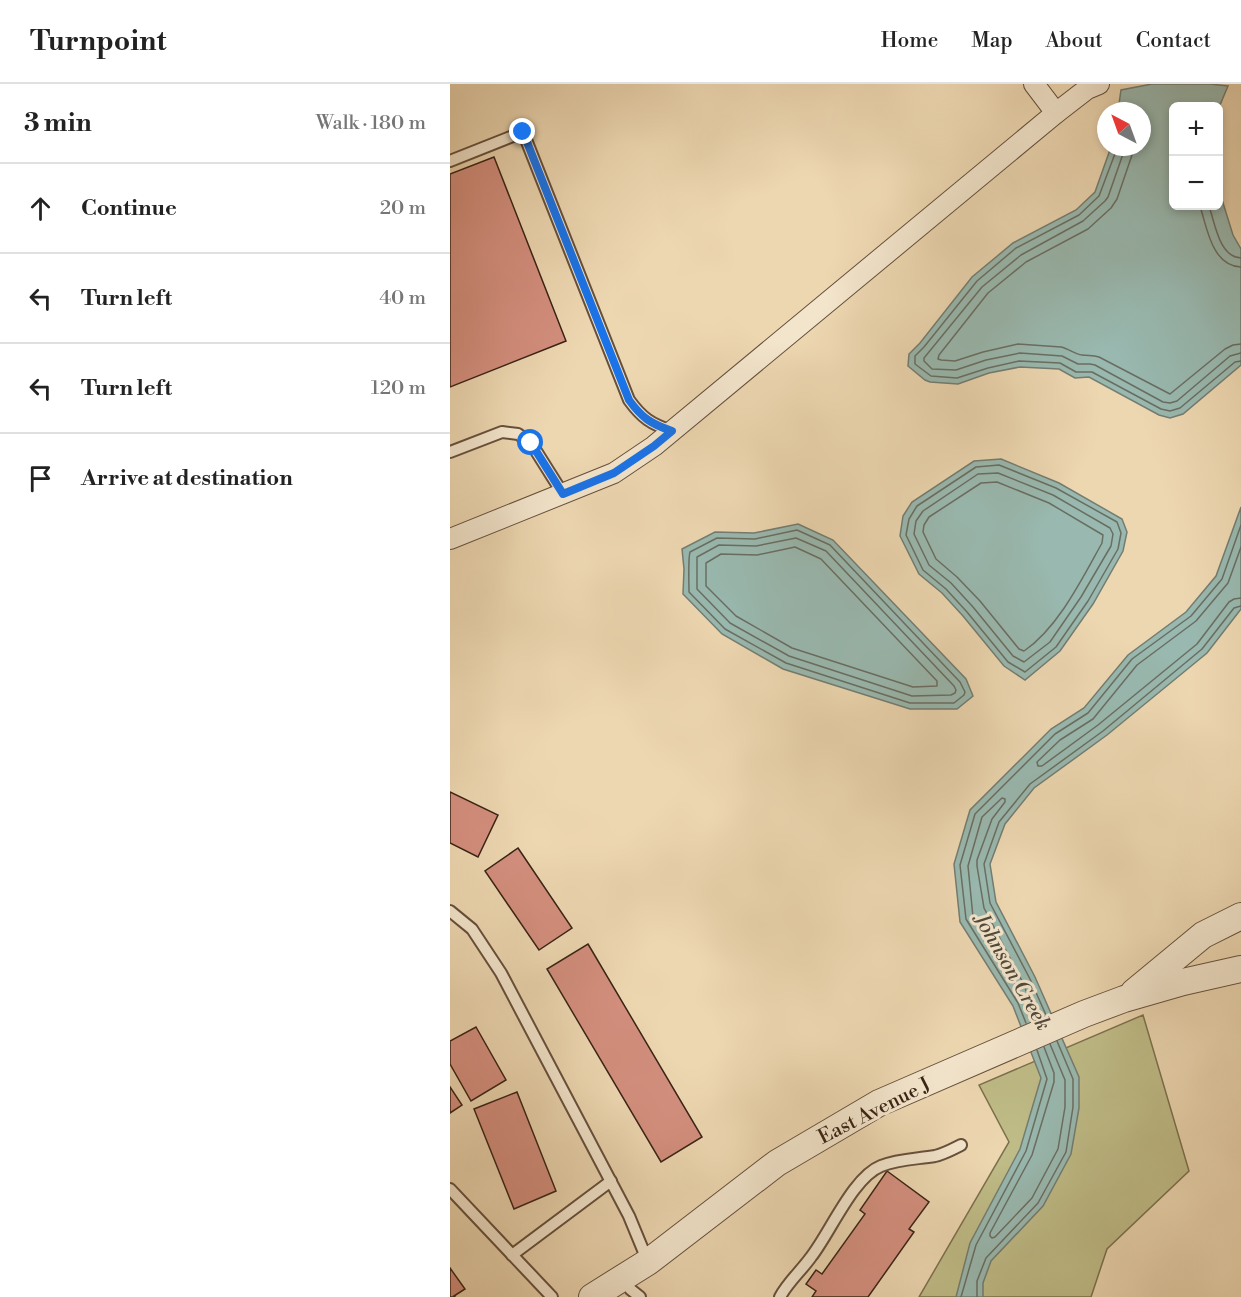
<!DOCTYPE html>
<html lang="en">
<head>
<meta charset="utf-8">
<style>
  body { margin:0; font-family:"Libre Bodoni",serif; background:#f2f2f2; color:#222 }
  .controls { position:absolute; right:18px; top:18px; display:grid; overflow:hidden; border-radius:9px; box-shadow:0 3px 9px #0003 }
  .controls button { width:54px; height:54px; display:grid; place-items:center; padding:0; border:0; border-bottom:2px solid #e0e0e0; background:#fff; color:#222; font:30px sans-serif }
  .compass { position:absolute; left:647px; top:18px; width:54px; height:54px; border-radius:50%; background:#fff; box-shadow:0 3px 9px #0003; rotate:319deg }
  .stop { position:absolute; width:18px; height:18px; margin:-14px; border:4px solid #1a73e8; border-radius:50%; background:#fff }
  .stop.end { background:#1a73e8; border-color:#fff; box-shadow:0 2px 6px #0008 }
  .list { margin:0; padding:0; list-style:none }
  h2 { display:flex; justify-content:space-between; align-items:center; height:78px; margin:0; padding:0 24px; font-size:26px }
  h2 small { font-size:20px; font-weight:400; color:#767676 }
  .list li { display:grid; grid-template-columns:39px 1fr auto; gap:18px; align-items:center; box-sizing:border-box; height:90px; padding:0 24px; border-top:2px solid #e0e0e0 }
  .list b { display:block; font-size:22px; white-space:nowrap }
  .list em { font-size:20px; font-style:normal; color:#767676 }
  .icon { flex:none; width:33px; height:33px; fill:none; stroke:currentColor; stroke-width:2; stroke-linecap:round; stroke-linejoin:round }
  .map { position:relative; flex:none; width:791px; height:1213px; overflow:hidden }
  header { display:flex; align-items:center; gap:36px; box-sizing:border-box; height:84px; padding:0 30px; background:#fff; border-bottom:2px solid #e0e0e0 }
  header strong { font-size:28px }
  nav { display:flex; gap:33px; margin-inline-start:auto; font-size:21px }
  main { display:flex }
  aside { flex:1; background:#fff }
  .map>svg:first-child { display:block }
</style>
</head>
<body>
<header>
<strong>Turnpoint</strong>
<nav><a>Home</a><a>Map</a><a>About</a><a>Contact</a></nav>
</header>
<main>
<aside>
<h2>3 min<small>Walk · 180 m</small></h2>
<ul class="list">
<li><svg class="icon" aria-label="ahead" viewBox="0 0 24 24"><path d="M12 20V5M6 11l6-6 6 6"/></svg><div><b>Continue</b></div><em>20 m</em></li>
<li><svg class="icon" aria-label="left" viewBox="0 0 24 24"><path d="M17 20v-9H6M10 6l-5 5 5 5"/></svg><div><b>Turn left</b></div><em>40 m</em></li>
<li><svg class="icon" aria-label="left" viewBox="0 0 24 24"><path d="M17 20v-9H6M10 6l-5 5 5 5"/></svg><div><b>Turn left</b></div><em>120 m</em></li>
<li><svg class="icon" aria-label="arrive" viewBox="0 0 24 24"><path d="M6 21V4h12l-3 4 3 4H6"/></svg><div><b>Arrive at destination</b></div></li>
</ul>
</aside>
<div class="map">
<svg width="791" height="1213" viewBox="0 0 791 1213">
  <rect width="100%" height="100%" fill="#edd7b1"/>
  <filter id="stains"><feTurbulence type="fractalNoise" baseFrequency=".00333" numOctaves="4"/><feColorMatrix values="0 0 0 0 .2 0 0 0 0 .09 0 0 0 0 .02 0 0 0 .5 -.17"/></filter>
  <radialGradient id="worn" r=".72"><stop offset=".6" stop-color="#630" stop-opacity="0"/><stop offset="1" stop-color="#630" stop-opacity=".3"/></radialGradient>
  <!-- green -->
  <polygon fill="#bfbc87" stroke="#7c704e" stroke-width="1.5" points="693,931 739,1087 657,1165 641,1213 469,1213 559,1058 529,1001"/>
  <!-- water -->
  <g fill="#99b9b0" stroke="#737d72" stroke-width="1.5">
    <polygon points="702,0 760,0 778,2 770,21 769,37 768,22 724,22 724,122 768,122 769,106 783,151 791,165 791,281 733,330 720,334 709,331 639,293 625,294 609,285 570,283 539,289 508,300 480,298 475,296 458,282 459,270 470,259 522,193 563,159 626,126 645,108 661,63 692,63 692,27 668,27 671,6"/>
    <polygon points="551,375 609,399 672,435 677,448 673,467 643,520 610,567 575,596 554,582 513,532 492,509 469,490 450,452 453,432 462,418 524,377"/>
    <polygon points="791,423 791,525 757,569 657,651 584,704 555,740 540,780 546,818 585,893 629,993 629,1024 621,1070 593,1122 541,1177 533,1199 533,1213 506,1213 520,1159 570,1065 591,994 563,922 510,838 504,780 520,726 601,645 634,624 678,571 736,528 766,492"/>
    <polygon points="348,440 383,456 516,595 523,612 507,625 460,625 333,585 272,550 233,510 234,485 232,465 265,448 304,449"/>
  </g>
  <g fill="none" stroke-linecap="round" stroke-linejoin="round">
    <!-- shore -->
    <g stroke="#696e62" stroke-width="1.5">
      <polyline points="667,63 666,67 649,112 629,131 566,164 527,197 474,263 465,272 465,280 481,292 507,294 538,284 569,277 610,279 626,288 642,288 711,325 720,327 730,324 785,278 791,277"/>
      <polyline points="674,63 673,70 658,113 655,117 633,137 571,171 532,203 474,274 474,277 482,285 506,286 536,276 570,269 612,272 628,280 640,280 645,281 713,318 720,319 727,317 780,272 791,269"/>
      <path d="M683 63 682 71 667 115 661 124 638 145 576 178 538 209 489 271 488 275 491 276 505 277 533 268 568 260 611 263C619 265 625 270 632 271 639 272 643 271 649 273L720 310 775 265 783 261 791 260"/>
      <path d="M750 122C757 144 762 182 791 183"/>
      <path d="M759 122C765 139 769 173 791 174"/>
      <polygon points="549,381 606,404 667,438 671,449 668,465 638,517 606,563 575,588 558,578 517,528 496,505 473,486 456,451 459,435 467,422 526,383"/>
      <polygon points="548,389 603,411 660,444 663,450 661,462 631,513 600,558 574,578 563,572 523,523 501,499 479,481 464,450 466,437 473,427 528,390"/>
      <path d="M547 398 599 419 653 451 652 459C632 495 608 544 574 567L569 565 530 517 507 493 486 475 473 448 474 441 479 433 531 399Z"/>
      <path d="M347 446 380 461 510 598 515 608 514 611 504 619H460L336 579 275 545 239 508C239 500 238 474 240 468L267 454 305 455Z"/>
      <polygon points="346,454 376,467 504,602 506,606 505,609 501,611 462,612 339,572 280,539 247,505 247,473 269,461 306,462"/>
      <polygon points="345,463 371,475 487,597 487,602 463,603 342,564 286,532 256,502 256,479 271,470 307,471"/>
      <polyline points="791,463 778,499 746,537 687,581 643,635 610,656 587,678 588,682 592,682 648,641 747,560 779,518 784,515 791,514"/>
      <polygon points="552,714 555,715 555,718 542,735 527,776 527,782 534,824 573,899 577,909 575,912 572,911 523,833 518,782 532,733"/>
      <polyline points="596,931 580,895 540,819 534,780 549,738 580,700 653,647 752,565 784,524 791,522"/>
      <polyline points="576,939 568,919 516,835 510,781 525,730 605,650 638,629 682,575 741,532 772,495 791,441"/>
      <polyline points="594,963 604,989 604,998 582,1071 540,1149 540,1152 542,1154 545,1153 582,1114 608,1065 615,1023 615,996 600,960"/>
      <polyline points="511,1213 526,1161 576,1067 597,995 587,966"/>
      <polyline points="527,1213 527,1197 536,1174 588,1119 616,1068 623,1023 623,995 607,957"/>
    </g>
  </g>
  <!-- building -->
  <g fill="#d48f7e" stroke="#392315" stroke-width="1.5">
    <polygon points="44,73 116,257 0,303 0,90"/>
    <polygon points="0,708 48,731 28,773 0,759"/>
    <polygon points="68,764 122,844 89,866 35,787"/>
    <polygon points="138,860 252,1053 211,1078 97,885"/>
    <polygon points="26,943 56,996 21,1017 0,980 0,957"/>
    <polygon points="0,1003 12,1021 0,1029"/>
    <polygon points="67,1008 106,1107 64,1125 24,1025"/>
    <polygon points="437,1087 479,1118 459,1145 464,1148 418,1213 362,1213 366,1207 356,1200 366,1186 372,1190 415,1130 410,1126"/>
    <polygon points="0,1184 15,1205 4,1212 5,1213 0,1213"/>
  </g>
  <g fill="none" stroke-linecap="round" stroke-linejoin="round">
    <defs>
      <g id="service">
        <path d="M0 77 73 48 179 316C192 334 201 340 222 347"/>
        <polyline points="0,368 52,348 68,350 81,359 113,410"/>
        <polyline points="0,827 22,845 51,889 179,1132 198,1178"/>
        <polyline points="0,1105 102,1213"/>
        <polyline points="62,1171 161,1097"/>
        <polyline points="180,1205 190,1213"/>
        <path d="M330 1213C338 1198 351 1187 361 1173 380 1149 403 1093 431 1082 448 1075 467 1075 485 1072 494 1070 503 1065 511 1061"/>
      </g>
      <g id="minor">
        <polyline points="584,0 606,29"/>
        <polyline points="0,455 164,389 204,362 606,29 637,5 649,0"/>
      </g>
      <g id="tertiary">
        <polyline points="684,908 753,851 791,832"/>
        <polyline points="142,1213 198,1178 327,1079 429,1019 634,930 674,915 733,898 791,885"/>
      </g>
    </defs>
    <!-- service casing -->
    <use href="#service" stroke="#66503c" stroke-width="14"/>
    <!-- minor casing -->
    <use href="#minor" stroke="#66503c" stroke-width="22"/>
    <!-- tertiary casing -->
    <use href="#tertiary" stroke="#66503c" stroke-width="28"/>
    <!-- service -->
    <use href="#service" stroke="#f3e5cc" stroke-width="10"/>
    <!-- minor -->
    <use href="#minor" stroke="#f3e5cc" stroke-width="20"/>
    <!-- tertiary -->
    <use href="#tertiary" stroke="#f3e5cc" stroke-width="26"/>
  </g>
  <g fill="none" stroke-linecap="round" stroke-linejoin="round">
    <!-- route -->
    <path stroke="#1a73e8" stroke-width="8" d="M73 48 179 316C192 334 201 340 222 347L204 362 164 389 113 410 81 359"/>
  </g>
  <g text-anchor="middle" stroke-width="6" stroke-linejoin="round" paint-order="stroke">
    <!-- street labels -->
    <g font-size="20" fill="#392315" stroke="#f3e5cc">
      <text transform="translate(424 1026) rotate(-27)" y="7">East Avenue J</text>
    </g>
    <!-- water labels -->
    <g font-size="21" font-style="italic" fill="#51483c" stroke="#f3e5cc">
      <text transform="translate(563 888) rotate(60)" y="7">Johnson Creek</text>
    </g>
  </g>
  <rect width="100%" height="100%" filter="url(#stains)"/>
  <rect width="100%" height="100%" fill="url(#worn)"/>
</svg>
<div class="controls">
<button>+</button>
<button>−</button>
</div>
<svg class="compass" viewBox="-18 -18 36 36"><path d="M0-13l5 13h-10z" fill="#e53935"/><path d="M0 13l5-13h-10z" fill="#767676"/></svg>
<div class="stop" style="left:81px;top:359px"></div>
<div class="stop end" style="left:73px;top:48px"></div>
</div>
</main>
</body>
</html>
